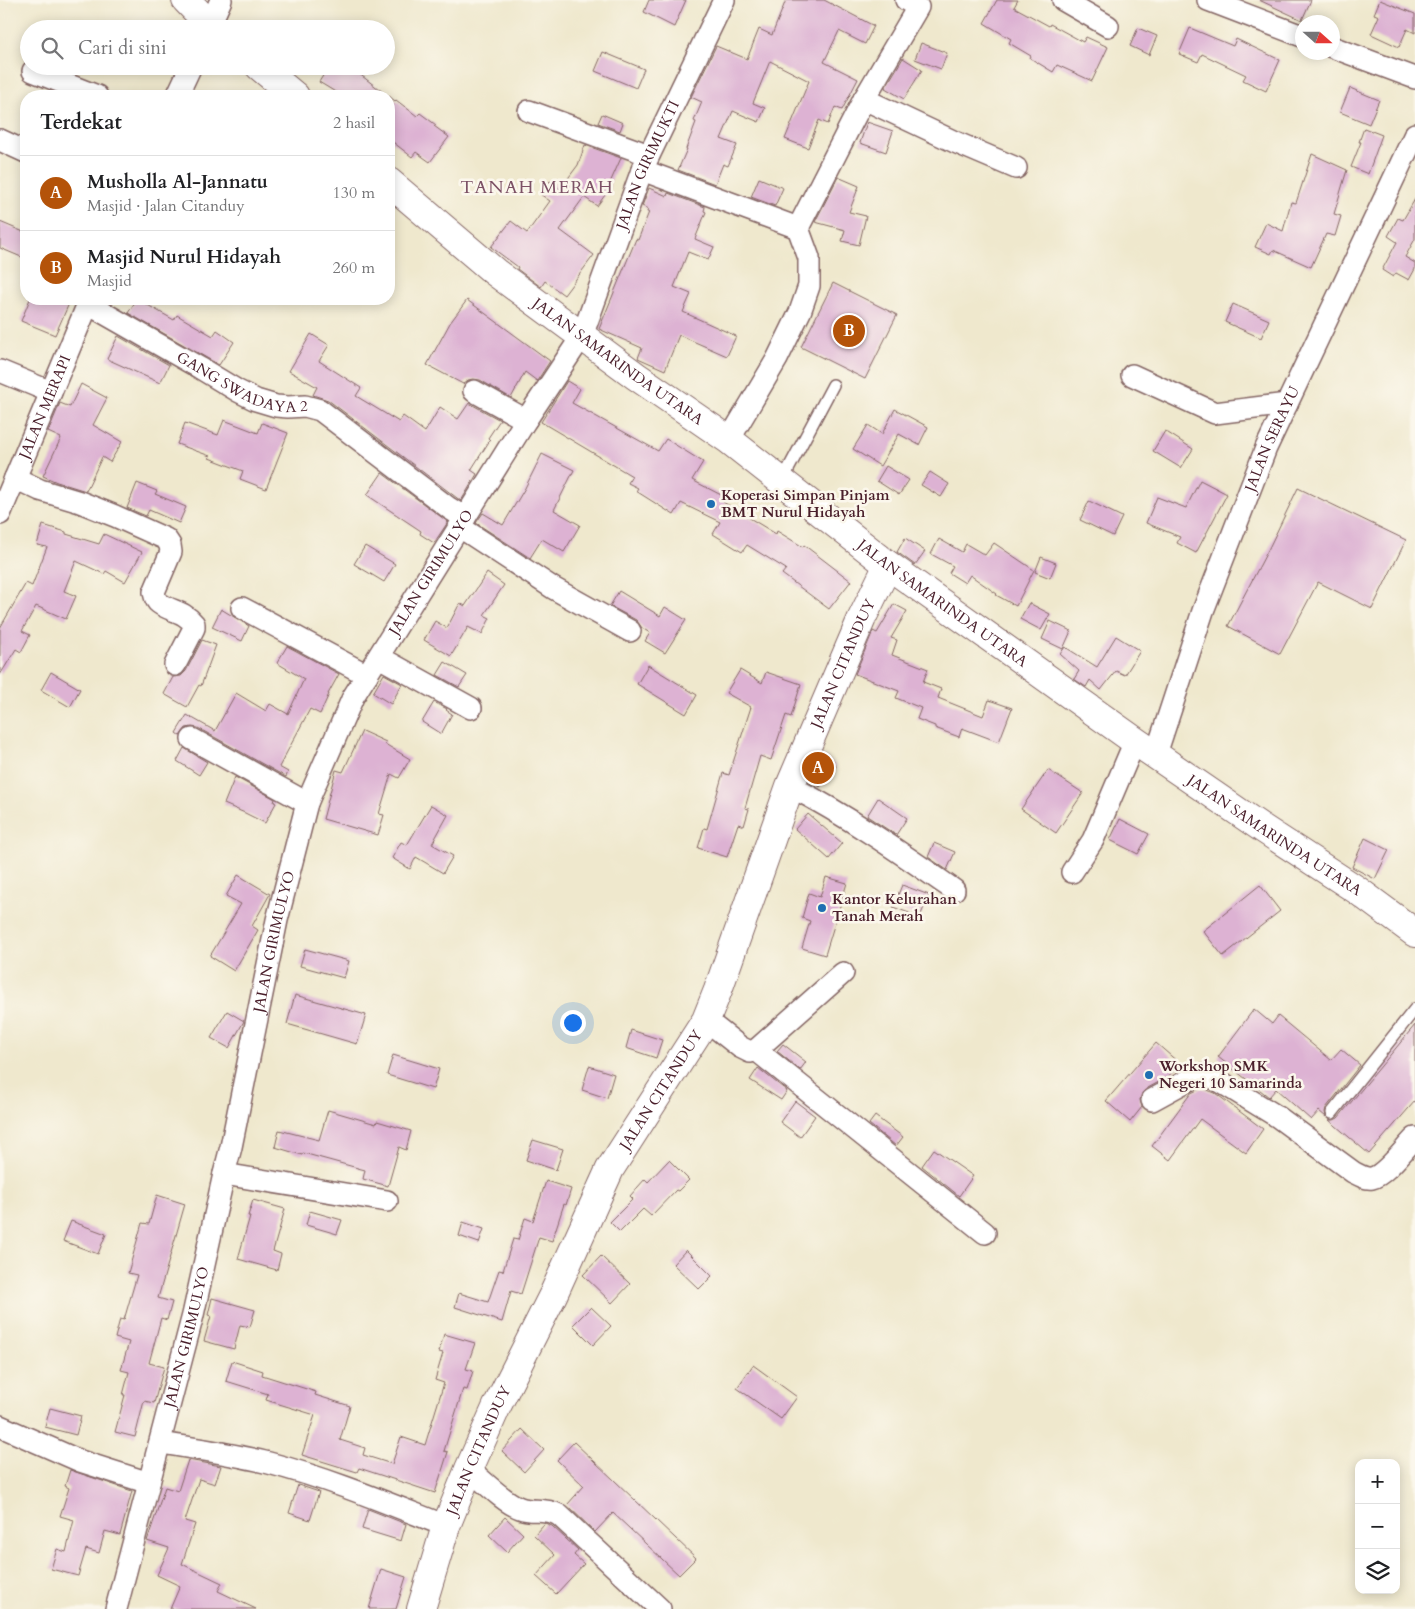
<!DOCTYPE html>
<html lang="id">
<head>
<meta charset="utf-8">
<style>
  body { margin:0; font-family:Cardo,serif; background:#f2f2f2; color:#202124 }
  .controls { position:absolute; right:15px; bottom:15px; display:grid; overflow:hidden; border-radius:10px; box-shadow:0 2px 12px #0003 }
  .controls button { width:45px; height:45px; display:grid; place-items:center; padding:0; border:0; border-bottom:1px solid #e0e0e0; background:#fff; color:#202124; font:25px sans-serif }
  .compass { position:absolute; left:1295px; top:15px; width:45px; height:45px; border-radius:50%; background:#fff; box-shadow:0 2px 12px #0003; rotate:111deg }
  .you { position:absolute; left:572px; top:1022px; width:18px; height:18px; margin:-12px; border:4px solid #fff; border-radius:50%; background:#1a73e8; box-shadow:0 0 0 8px #1a73e833 }
  .badge { display:grid; place-items:center; width:32px; height:32px; border-radius:50%; background:#b45309; color:#fff; font-size:16px; font-weight:700 }
  .pin { position:absolute; translate:-50% -50%; border:2px solid #fff; box-shadow:0 1px 5px #0006 }
  .list { margin:0; padding:0; list-style:none }
  h2 { display:flex; justify-content:space-between; align-items:center; height:65px; margin:0; padding:0 20px; font-size:21px }
  h2 small { font-size:16px; font-weight:400; color:#757577 }
  .list li { display:grid; grid-template-columns:32px 1fr auto; gap:15px; align-items:center; box-sizing:border-box; height:75px; padding:0 20px; border-top:1px solid #e0e0e0 }
  .list b { display:block; font-size:19px; white-space:nowrap }
  .list p { margin:0; font-size:16px; white-space:nowrap; color:#757577 }
  .list em { font-size:16px; font-style:normal; color:#757577 }
  .icon { flex:none; width:28px; height:28px; fill:none; stroke:currentColor; stroke-width:2; stroke-linecap:round; stroke-linejoin:round }
  .map { position:relative; flex:none; width:1415px; height:1609px; overflow:hidden }
  .search { position:absolute; background:#fff; box-shadow:0 2px 12px #0003; left:20px; top:20px; width:375px; height:55px; display:flex; align-items:center; gap:12px; box-sizing:border-box; padding:0 18px; border-radius:28px; color:#757577; font-size:19px }
  .panel { position:absolute; background:#fff; box-shadow:0 2px 12px #0003; left:20px; top:90px; width:375px; height:215px; border-radius:20px }
  .map>svg:first-child { display:block }
</style>
</head>
<body>
<div class="map">
<svg width="1415" height="1609" viewBox="0 0 1415 1609">
  <rect width="100%" height="100%" fill="#fbf7ec"/>
  <filter id="ink" filterUnits="userSpaceOnUse"><feTurbulence type="fractalNoise" baseFrequency=".02" numOctaves="2"/><feDisplacementMap in="SourceGraphic" scale="10" xChannelSelector="R" yChannelSelector="G"/><feConvolveMatrix kernelMatrix="1 2 1 2 8 2 1 2 1" color-interpolation-filters="sRGB"/></filter>
  <filter id="wash" filterUnits="userSpaceOnUse"><feTurbulence type="fractalNoise" baseFrequency=".0096" numOctaves="4" result="noise"/><feDisplacementMap in="SourceGraphic" scale="20" xChannelSelector="R" yChannelSelector="G"/><feGaussianBlur stdDeviation="1.12" result="paint"/><feColorMatrix in="noise" values="0 0 0 0 0 0 0 0 0 0 0 0 0 0 0 0 0 1.4 0 .05"/><feComposite in="paint" operator="in"/></filter>
  <g filter="url(#wash)">
    <rect width="100%" height="100%" fill="#efe8cd"/>
    <g id="blocks">
      <!-- building -->
      <g fill="#ddb2d3">
        <polygon points="649,0 686,0 674,27 644,12"/>
        <polygon points="786,0 824,0 874,26 865,44 839,31 824,62 858,79 842,110 835,107 828,124 819,120 808,148 785,139 809,81 770,61 753,103 765,108 759,122 733,111 721,139 737,145 728,166 723,164 715,184 678,170 687,149 686,149 696,122 694,121 702,102 691,97 716,46 747,59 759,29 772,35"/>
        <polygon points="997,0 1018,0 1014,7 1049,26 1050,24 1083,42 1086,37 1108,47 1092,81 1057,65 1053,72 1030,58 1031,56 1009,43 1011,39 984,23"/>
        <polygon points="1259,0 1311,0 1302,20"/>
        <polygon points="1380,0 1415,14 1415,33 1407,29 1399,47 1371,34 1379,16 1374,14"/>
        <polygon points="1138,28 1157,36 1149,55 1130,46"/>
        <polygon points="1190,28 1233,46 1236,39 1280,60 1266,91 1243,80 1246,75 1202,54 1198,62 1179,54"/>
        <polygon points="921,43 947,53 941,69 915,59"/>
        <polygon points="603,52 644,69 636,88 595,71"/>
        <polygon points="903,58 922,70 904,99 885,88"/>
        <polygon points="329,66 349,66 388,96 342,96 319,82"/>
        <polygon points="1350,88 1379,100 1369,124 1340,112"/>
        <polygon points="389,96 395,101 396,100 417,116 420,113 436,125 434,126 449,137 430,162 416,152 412,157 389,139"/>
        <polygon points="602,114 623,123 620,131 598,123"/>
        <polygon points="867,122 893,131 886,152 860,143"/>
        <polygon points="1364,128 1382,135 1368,174 1351,167 1361,142 1359,142"/>
        <polygon points="585,145 621,158 609,185 611,187 597,206 584,197 560,230 594,255 564,295 545,281 541,287 517,269 518,267 491,247 511,221 527,233 550,201 540,194 550,181 560,189 578,165"/>
        <polygon points="1312,154 1347,170 1334,214 1341,216 1335,236 1326,234 1311,267 1273,250 1271,254 1255,247 1266,223 1283,231 1291,202 1296,203"/>
        <polygon points="838,177 859,186 849,212 866,216 859,245 842,241 845,230 815,222"/>
        <polygon points="759,178 783,188 775,206 751,197"/>
        <polygon points="649,188 667,196 668,193 705,207 704,211 706,212 695,239 714,247 708,260 688,252 674,287 691,294 683,312 736,336 727,356 679,335 665,370 638,358 642,348 599,329 636,239 638,240 649,212 647,212 648,209 642,206"/>
        <polygon points="1415,199 1415,239 1405,257 1415,263 1415,269 1409,280 1396,273 1393,277 1382,270 1397,242 1388,236 1398,218 1403,220"/>
        <polygon points="0,222 26,233 26,259 0,248"/>
        <polygon points="833,283 897,315 865,379 801,347"/>
        <polygon points="30,299 71,299 55,335 21,321"/>
        <polygon points="137,299 174,320 177,315 213,336 217,330 234,342 219,365 128,313"/>
        <polygon points="467,300 550,361 537,381 525,372 511,398 480,380 473,379 468,380 463,384 427,365 450,323"/>
        <polygon points="1233,304 1269,320 1261,338 1225,322"/>
        <polygon points="311,334 329,345 319,361 361,388 356,396 399,422 403,416 425,432 440,407 458,419 469,403 500,420 488,438 490,440 471,470 477,474 461,501 328,400 313,395 317,387 289,371"/>
        <polygon points="118,336 169,365 160,383 107,359"/>
        <polygon points="567,381 580,389 572,403 658,451 666,439 703,462 692,480 725,497 723,502 776,534 777,531 803,547 804,545 851,581 829,609 782,574 786,569 747,545 742,552 713,534 720,522 681,503 674,515 636,491 638,488 628,483 632,476 541,422"/>
        <polygon points="81,384 107,398 93,425 122,442 110,462 102,457 86,491 57,482 43,476 61,438 48,432 60,403 70,407"/>
        <polygon points="895,409 928,427 919,445 899,434 880,466 853,449 868,425 882,434"/>
        <polygon points="224,420 258,433 262,423 288,433 266,489 240,479 243,471 209,458 210,456 177,444 185,423 218,435"/>
        <polygon points="1165,431 1193,449 1181,468 1153,451"/>
        <polygon points="542,454 574,470 554,510 580,525 564,552 542,539 530,558 476,523 483,513 503,525 525,488"/>
        <polygon points="886,466 909,480 899,495 877,481"/>
        <polygon points="930,472 949,484 941,497 921,485"/>
        <polygon points="382,473 448,522 434,543 420,534 421,531 367,495"/>
        <polygon points="1200,480 1227,494 1196,553 1177,543 1180,537 1146,523 1157,497 1186,508"/>
        <polygon points="137,483 157,491 155,494 186,507 179,523 149,510 146,516 127,508"/>
        <polygon points="1298,488 1406,540 1372,609 1318,582 1280,654 1228,626 1269,548"/>
        <polygon points="1089,501 1122,517 1113,536 1080,520"/>
        <polygon points="43,525 66,532 66,534 99,544 104,534 142,552 125,582 106,571 104,574 76,561 64,591 76,596 66,619 36,606 22,631 30,635 21,652 16,649 0,675 0,628 26,583 32,586 47,547 37,545"/>
        <polygon points="905,538 925,551 915,565 897,552"/>
        <polygon points="939,539 962,552 966,544 985,555 994,543 1034,570 1016,606 996,595 997,594 970,575 965,583 949,573 953,566 931,554"/>
        <polygon points="365,546 395,564 384,582 354,564"/>
        <polygon points="1041,557 1056,563 1050,578 1035,572"/>
        <polygon points="487,573 504,585 484,615 490,618 482,634 468,627 451,656 424,640 435,621 447,628 460,603 465,606"/>
        <polygon points="619,591 660,616 665,607 686,620 665,653 645,641 650,633 642,628 636,620 610,606"/>
        <polygon points="1029,603 1050,614 1041,630 1020,619"/>
        <polygon points="894,604 907,611 891,638 897,640 892,655 928,669 923,682 941,689 938,698 983,716 989,700 1012,708 999,742 962,728 959,737 935,728 935,726 917,719 921,708 896,698 899,691 855,674 873,631 877,633"/>
        <polygon points="221,609 249,626 242,641 212,627"/>
        <polygon points="1050,621 1071,631 1063,649 1042,639"/>
        <polygon points="1116,636 1140,651 1125,675 1116,671 1101,690 1090,680 1086,687 1074,679 1079,671 1060,654 1065,647 1097,667"/>
        <polygon points="202,640 216,645 201,686 199,685 187,707 164,694 173,677 181,676 186,671"/>
        <polygon points="287,646 339,674 328,694 329,694 320,714 310,709 279,767 288,772 286,777 198,728 192,727 186,728 180,736 176,733 187,715 215,731 236,693 266,711 270,704 288,714 304,679 277,663"/>
        <polygon points="445,662 467,675 459,687 437,675"/>
        <polygon points="648,665 697,695 686,714 637,684"/>
        <polygon points="740,670 762,683 766,672 801,684 791,717 786,715 771,760 760,756 745,808 749,809 744,826 738,824 727,857 698,848 704,828 707,829 723,773 729,775 751,707 726,693"/>
        <polygon points="51,672 80,689 70,707 41,690"/>
        <polygon points="384,674 402,684 391,704 373,693"/>
        <polygon points="434,702 447,709 446,710 452,714 441,734 422,722"/>
        <polygon points="362,731 386,742 385,744 410,759 399,778 391,774 379,814 384,815 378,835 323,819 336,770 343,772"/>
        <polygon points="184,748 207,762 199,775 177,761"/>
        <polygon points="821,754 836,766 820,787 810,779"/>
        <polygon points="1048,770 1083,793 1056,833 1021,809"/>
        <polygon points="235,777 275,799 274,802 276,803 265,823 245,813 224,804"/>
        <polygon points="878,798 907,818 896,835 867,816"/>
        <polygon points="431,805 448,815 432,844 453,856 443,873 416,857 410,869 392,858 401,842 407,845"/>
        <polygon points="808,814 842,843 829,859 795,829"/>
        <polygon points="1120,819 1149,834 1138,854 1110,840"/>
        <polygon points="1365,838 1389,850 1375,879 1352,867"/>
        <polygon points="934,843 955,852 947,870 928,857"/>
        <polygon points="238,875 270,894 252,926 258,930 234,971 210,956 241,904 226,896"/>
        <polygon points="826,877 847,883 825,955 802,948 810,921 802,918 809,893 820,897"/>
        <polygon points="902,885 929,895 920,917 893,907"/>
        <polygon points="1260,885 1280,911 1223,956 1203,931"/>
        <polygon points="305,949 349,961 344,978 300,966"/>
        <polygon points="295,995 366,1015 357,1044 287,1024"/>
        <polygon points="1254,1009 1272,1024 1278,1016 1331,1060 1341,1049 1360,1065 1326,1108 1325,1112 1326,1117 1319,1111 1311,1120 1276,1089 1269,1097 1218,1057"/>
        <polygon points="227,1011 244,1021 229,1048 211,1038"/>
        <polygon points="1415,1025 1415,1101 1369,1154 1329,1120 1334,1120 1338,1118"/>
        <polygon points="631,1030 662,1040 656,1058 626,1048"/>
        <polygon points="1156,1043 1179,1063 1168,1077 1146,1089 1142,1093 1140,1100 1142,1107 1130,1122 1106,1101"/>
        <polygon points="783,1044 806,1062 800,1070 777,1051"/>
        <polygon points="393,1055 439,1069 433,1089 387,1075"/>
        <polygon points="589,1066 614,1074 607,1098 582,1090"/>
        <polygon points="758,1068 787,1091 781,1100 750,1080"/>
        <polygon points="1202,1088 1215,1093 1263,1129 1246,1153 1200,1119 1170,1160 1152,1146 1191,1093"/>
        <polygon points="795,1101 815,1116 800,1137 780,1122"/>
        <polygon points="328,1110 376,1124 377,1121 411,1131 406,1150 399,1147 388,1186 363,1179 365,1170 303,1153 302,1155 275,1147 279,1130 319,1140"/>
        <polygon points="875,1116 903,1137 896,1146 869,1124"/>
        <polygon points="533,1140 563,1149 556,1170 526,1160"/>
        <polygon points="934,1149 973,1176 959,1196 922,1166"/>
        <polygon points="669,1160 689,1180 678,1191 676,1190 651,1216 643,1209 620,1232 610,1222 633,1199 630,1196 645,1179 648,1182"/>
        <polygon points="546,1181 571,1189 566,1205 564,1204 552,1241 539,1237 521,1294 511,1291 502,1322 455,1307 459,1293 488,1302 499,1270 503,1271 513,1239 518,1240 525,1218 533,1221"/>
        <polygon points="157,1195 185,1204 158,1298 172,1302 167,1320 161,1318 149,1363 164,1367 154,1403 144,1401 135,1437 115,1432 125,1395 123,1395 129,1372 121,1370 129,1342 115,1338 120,1319 124,1320 137,1275 128,1273 142,1223 149,1224"/>
        <polygon points="253,1200 285,1209 273,1251 281,1254 277,1270 238,1259 250,1216 248,1216"/>
        <polygon points="310,1211 342,1220 337,1234 306,1225"/>
        <polygon points="71,1221 106,1234 98,1254 63,1241"/>
        <polygon points="463,1222 484,1229 479,1243 459,1236"/>
        <polygon points="686,1250 712,1276 699,1289 673,1264"/>
        <polygon points="601,1256 630,1284 612,1303 583,1275"/>
        <polygon points="212,1298 255,1310 250,1327 240,1325 234,1349 204,1341 211,1316 208,1315"/>
        <polygon points="591,1307 611,1326 593,1345 573,1325"/>
        <polygon points="444,1334 475,1343 466,1369 473,1371 467,1390 463,1389 444,1451 448,1452 435,1493 359,1468 357,1472 302,1455 315,1415 266,1400 268,1394 226,1381 232,1361 263,1371 262,1375 316,1392 315,1395 350,1406 340,1440 365,1448 363,1455 392,1464 401,1437 425,1445 444,1383 435,1380 443,1353 439,1352"/>
        <polygon points="753,1365 797,1397 781,1419 737,1388"/>
        <polygon points="50,1408 81,1416 76,1435 45,1427"/>
        <polygon points="522,1429 544,1450 524,1472 502,1451"/>
        <polygon points="574,1442 696,1558 679,1575 613,1513 595,1532 567,1505 584,1486 557,1460"/>
        <polygon points="188,1460 221,1466 215,1484 199,1479 185,1521 195,1524 182,1564 222,1583 218,1591 256,1609 170,1609 180,1586 157,1575 169,1548 147,1541 165,1487 178,1491"/>
        <polygon points="70,1470 132,1491 120,1535 105,1531 99,1553 86,1549 78,1576 51,1569 57,1549 66,1552 74,1520 60,1516 69,1488 65,1486"/>
        <polygon points="298,1485 319,1492 310,1520 289,1513"/>
        <polygon points="368,1509 406,1524 401,1541 362,1529"/>
        <polygon points="505,1517 523,1534 507,1552 489,1535"/>
        <polygon points="545,1523 552,1526 578,1550 574,1555 584,1564 556,1594 536,1576 555,1555 534,1535"/>
        <polygon points="381,1569 406,1577 396,1609 369,1609"/>
      </g>
    </g>
  </g>
  <g filter="url(#ink)">
    <use href="#blocks" fill-opacity="0" stroke="#846564" stroke-width="1"/>
    <g fill="none" stroke-linecap="round" stroke-linejoin="round">
      <defs>
        <g id="service">
          <polyline points="782,481 833,385"/>
          <polyline points="1332,1113 1415,1009"/>
        </g>
        <g id="minor">
          <polyline points="1063,0 1108,26"/>
          <polyline points="1208,0 1302,36"/>
          <polyline points="208,29 221,0"/>
          <polyline points="1332,47 1415,78"/>
          <polyline points="33,71 97,96"/>
          <polyline points="177,96 191,66"/>
          <polyline points="864,99 955,142 1016,168"/>
          <polyline points="529,111 649,155"/>
          <polyline points="0,140 26,152"/>
          <polyline points="642,170 798,228 864,99 918,7 906,0"/>
          <path id="s1" d="M88 304 200 368 238 391 256 400 276 406 288 407 305 406 320 410 449 508 465 518"/>
          <polyline points="0,371 51,392"/>
          <polyline points="1132,375 1215,413 1287,404"/>
          <polyline points="474,391 526,420"/>
          <polyline points="729,440 777,359 800,312 809,286 809,258 798,228"/>
          <path d="M15 478 40 490 80 502 115 516 166 539 170 545 171 552 154 592C155 596 155 600 159 603 171 612 183 610 194 624V628L175 665"/>
          <path id="s2" d="M0 514 90 299"/>
          <polyline points="460,527 553,588 630,631"/>
          <polyline points="242,608 367,675"/>
          <polyline points="379,657 471,708"/>
          <polyline points="192,739 307,803"/>
          <path id="s3" d="M1156 754 1203 611 1266 448 1415 134"/>
          <path d="M790 786C848 816 901 853 954 890"/>
          <polyline points="1072,872 1093,840 1135,741"/>
          <polyline points="706,1020 740,1047 750,1052 756,1050 843,973"/>
          <polyline points="756,1050 985,1233"/>
          <path d="M1152 1100 1194 1077 1203 1075 1216 1079 1278 1117 1353 1172C1359 1175 1365 1179 1372 1178 1385 1175 1405 1148 1415 1138"/>
          <polyline points="224,1174 387,1201"/>
          <polyline points="0,1426 80,1461 149,1483"/>
          <path d="M161 1443C197 1449 234 1454 269 1463 330 1479 387 1503 446 1526"/>
          <path d="M469 1469C482 1480 505 1503 520 1508 534 1513 543 1507 559 1515L660 1609"/>
          <path id="s4" d="M116 1609 193 1315 224 1174 231 1147 277 920 307 803 353 697 526 420 582 336 642 170 724 0"/>
        </g>
        <g id="tertiary">
          <path id="s5" d="M421 1609 446 1526 469 1469 497 1406 553 1295 610 1169 706 1020 718 990 790 786 862 618 888 565"/>
        </g>
        <g id="trunk">
          <polyline points="186,0 214,29"/>
          <polyline points="259,66 295,96"/>
          <path id="s6" d="M389 182 495 272 636 376 729 440 888 565 1135 741 1262 828 1357 890 1415 933"/>
        </g>
      </defs>
      <!-- service casing -->
      <use href="#service" stroke="#846564" stroke-width="14"/>
      <!-- minor casing -->
      <use href="#minor" stroke="#846564" stroke-width="24"/>
      <!-- tertiary casing -->
      <use href="#tertiary" stroke="#846564" stroke-width="30"/>
      <!-- trunk casing -->
      <use href="#trunk" stroke="#846564" stroke-width="30"/>
      <!-- service -->
      <use href="#service" stroke="#fff" stroke-width="11"/>
      <!-- minor -->
      <use href="#minor" stroke="#fff" stroke-width="21"/>
      <!-- tertiary -->
      <use href="#tertiary" stroke="#fff" stroke-width="28"/>
      <!-- trunk -->
      <use href="#trunk" stroke="#fff" stroke-width="28"/>
    </g>
  </g>
  <!-- markers -->
  <g fill="#1f6fb2" stroke="#fbf7ec" stroke-width="2">
    <circle cx="711" cy="504" r="5"/>
    <circle cx="822" cy="908" r="5"/>
    <circle cx="1149" cy="1075" r="5"/>
  </g>
  <g text-anchor="middle" stroke-width="5" stroke-linejoin="round" paint-order="stroke">
    <!-- street labels -->
    <g font-size="15" fill="#4a1f2b" stroke="#fbf7ec">
      <text dy="5" stroke="none"><textPath href="#s4" startOffset="1555">JALAN GIRIMUKTI</textPath></text>
      <text dy="5" stroke="none"><textPath href="#s6" startOffset="291">JALAN SAMARINDA UTARA</textPath></text>
      <text dy="5" stroke="none"><textPath href="#s1" startOffset="175">GANG SWADAYA 2</textPath></text>
      <text dy="5" stroke="none"><textPath href="#s2" startOffset="116">JALAN MERAPI</textPath></text>
      <text dy="5" stroke="none"><textPath href="#s3" startOffset="336">JALAN SERAYU</textPath></text>
      <text dy="5" stroke="none"><textPath href="#s4" startOffset="1091">JALAN GIRIMULYO</textPath></text>
      <text dy="5" stroke="none"><textPath href="#s6" startOffset="696">JALAN SAMARINDA UTARA</textPath></text>
      <text dy="5" stroke="none"><textPath href="#s5" startOffset="1039">JALAN CITANDUY</textPath></text>
      <text dy="5" stroke="none"><textPath href="#s6" startOffset="1101">JALAN SAMARINDA UTARA</textPath></text>
      <text dy="5" stroke="none"><textPath href="#s4" startOffset="686">JALAN GIRIMULYO</textPath></text>
      <text dy="5" stroke="none"><textPath href="#s5" startOffset="574">JALAN CITANDUY</textPath></text>
      <text dy="5" stroke="none"><textPath href="#s4" startOffset="281">JALAN GIRIMULYO</textPath></text>
      <text dy="5" stroke="none"><textPath href="#s5" startOffset="169">JALAN CITANDUY</textPath></text>
    </g>
    <!-- poi labels -->
    <g font-size="15" font-weight="bold" fill="#4a1f2b" stroke="#fbf7ec" text-anchor="start">
      <text x="721" y="500">Koperasi Simpan Pinjam<tspan x="721" dy="17">BMT Nurul Hidayah</tspan></text>
      <text x="832" y="904">Kantor Kelurahan<tspan x="832" dy="17">Tanah Merah</tspan></text>
      <text x="1159" y="1071">Workshop SMK<tspan x="1159" dy="17">Negeri 10 Samarinda</tspan></text>
    </g>
    <!-- quarter labels -->
    <g font-size="18" letter-spacing="1" fill="#7d5266" stroke="#fbf7ec">
      <text x="537" y="193">TANAH MERAH</text>
    </g>
  </g>
</svg>
<div class="controls">
<button>+</button>
<button>−</button>
<button><svg class="icon" aria-label="layers" viewBox="0 0 24 24"><path d="M12 4l9 5-9 5-9-5zM3 14l9 5 9-5"/></svg></button>
</div>
<svg class="compass" viewBox="-18 -18 36 36"><path d="M0-13l5 13h-10z" fill="#e53935"/><path d="M0 13l5-13h-10z" fill="#757577"/></svg>
<div class="you"></div>
<div class="pin badge" style="left:818px;top:768px">A</div>
<div class="pin badge" style="left:849px;top:331px">B</div>
<div class="search"><svg class="icon" aria-label="search" viewBox="0 0 24 24"><circle cx="10" cy="10" r="6"/><path d="M15 15l6 6"/></svg>Cari di sini</div>
<section class="panel">
<h2>Terdekat<small>2 hasil</small></h2>
<ul class="list">
<li><span class="badge">A</span><div><b>Musholla Al-Jannatu</b><p>Masjid · Jalan Citanduy</p></div><em>130 m</em></li>
<li><span class="badge">B</span><div><b>Masjid Nurul Hidayah</b><p>Masjid</p></div><em>260 m</em></li>
</ul>
</section>
</div>
</body>
</html>
